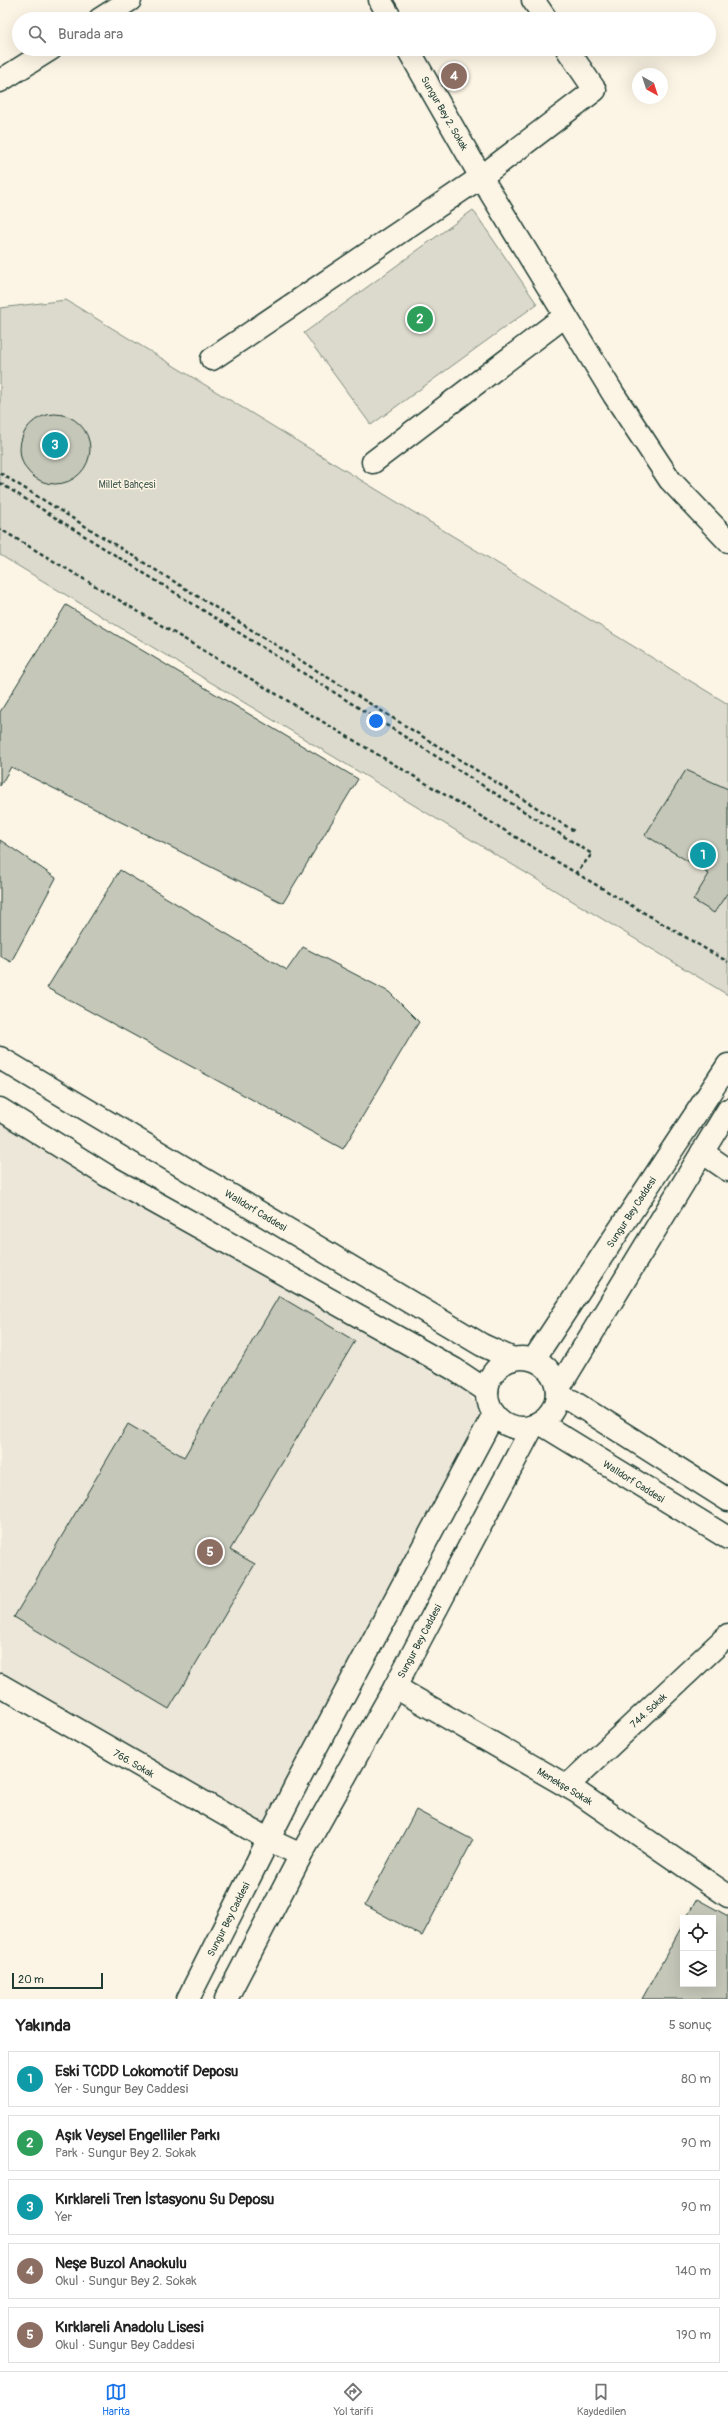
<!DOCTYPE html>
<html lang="tr">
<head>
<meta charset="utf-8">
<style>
  body { margin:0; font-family:Pangolin,sans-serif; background:#f6f6f6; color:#222 }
  .controls { position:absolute; right:12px; bottom:12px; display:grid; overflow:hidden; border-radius:0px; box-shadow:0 4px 16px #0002 }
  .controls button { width:36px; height:36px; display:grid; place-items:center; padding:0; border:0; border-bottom:1px solid #e0e0e0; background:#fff; color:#222; font:20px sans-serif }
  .compass { position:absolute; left:632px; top:68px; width:36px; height:36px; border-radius:50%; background:#fff; box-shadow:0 4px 16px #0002; rotate:141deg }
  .scale { position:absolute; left:12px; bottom:10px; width:91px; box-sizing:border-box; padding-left:4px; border:2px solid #1f3d34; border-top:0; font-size:11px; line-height:14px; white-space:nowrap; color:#1f3d34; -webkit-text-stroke:3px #fcf5e5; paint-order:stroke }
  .you { position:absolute; left:376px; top:721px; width:14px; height:14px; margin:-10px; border:3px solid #fff; border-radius:50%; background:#1a73e8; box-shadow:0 0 0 6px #1a73e833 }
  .badge { display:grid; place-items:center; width:26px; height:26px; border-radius:50%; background:#1a73e8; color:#fff; font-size:13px; font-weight:700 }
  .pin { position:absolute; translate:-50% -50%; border:2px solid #fff; box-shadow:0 1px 4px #0006 }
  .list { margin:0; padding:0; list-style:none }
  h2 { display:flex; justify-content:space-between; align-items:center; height:52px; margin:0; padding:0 16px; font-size:17px }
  h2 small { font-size:13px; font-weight:400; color:#767676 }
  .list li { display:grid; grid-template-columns:26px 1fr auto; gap:12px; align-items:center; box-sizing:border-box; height:56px; margin:0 8px 8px; padding:0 8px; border:1px solid #e0e0e0; border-radius:0px }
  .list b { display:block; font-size:15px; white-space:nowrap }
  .list p { margin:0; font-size:13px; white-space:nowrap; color:#767676 }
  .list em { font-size:13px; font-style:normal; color:#767676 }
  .icon { flex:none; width:22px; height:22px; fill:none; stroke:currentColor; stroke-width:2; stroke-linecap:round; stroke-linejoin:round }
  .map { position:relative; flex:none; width:728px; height:1999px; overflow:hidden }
  .search { position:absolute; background:#fff; box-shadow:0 4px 16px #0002; left:12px; right:12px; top:12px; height:44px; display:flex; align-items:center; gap:10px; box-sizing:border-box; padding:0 14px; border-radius:22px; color:#767676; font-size:15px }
  .sheet { height:372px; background:#fff }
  nav { display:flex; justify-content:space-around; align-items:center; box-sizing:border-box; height:56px; border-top:1px solid #e0e0e0; background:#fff; font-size:11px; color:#767676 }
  nav a { display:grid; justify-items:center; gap:2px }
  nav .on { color:#1a73e8 }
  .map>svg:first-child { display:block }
</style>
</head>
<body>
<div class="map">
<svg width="728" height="1999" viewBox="0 0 728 1999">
  <rect width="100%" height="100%" fill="#fcf5e5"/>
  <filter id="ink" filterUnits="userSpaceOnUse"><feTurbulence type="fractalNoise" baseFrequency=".025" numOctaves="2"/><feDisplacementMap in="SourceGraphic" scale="8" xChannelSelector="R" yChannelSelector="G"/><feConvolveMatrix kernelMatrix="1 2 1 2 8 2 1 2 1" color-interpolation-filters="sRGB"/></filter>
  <g filter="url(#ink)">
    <!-- built -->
    <polygon fill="#ece7d8" points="0,1109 106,1175 465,1390 487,1418 269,1840 0,1686"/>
    <!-- green -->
    <g fill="#dcdacc" stroke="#7e8c80">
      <polygon points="473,210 537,304 371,425 304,333"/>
      <polygon points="66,300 728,704 728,995 0,555 0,308"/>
    </g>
    <!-- building -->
    <g fill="#c5c7b9" stroke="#1f3d34">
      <circle cx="55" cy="449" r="35"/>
      <polygon points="66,605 358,779 283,903 11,767 0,786 0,712"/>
      <polygon points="686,770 728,789 728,892 714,913 693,900 709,874 645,835"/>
      <polygon points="0,840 56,878 11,962 0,956"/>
      <polygon points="120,870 287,970 303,947 389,992 419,1022 343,1149 47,988"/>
      <polygon points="279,1296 355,1341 230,1550 255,1564 169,1709 14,1617 128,1424 184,1457"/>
      <polygon points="416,1810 473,1840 422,1936 365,1905"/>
      <polygon points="697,1899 728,1916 728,1999 642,1999 683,1924 683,1984 713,1984 713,1918 686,1918"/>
    </g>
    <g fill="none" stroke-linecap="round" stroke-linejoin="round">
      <defs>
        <g id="minor">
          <polyline points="380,0 391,19"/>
          <polyline points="533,0 546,19"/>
          <polyline points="100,19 130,0"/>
          <polyline points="408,49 481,177 614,395 670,480 728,541"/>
          <polyline points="0,81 51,49"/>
          <polyline points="212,359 481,177 595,90 567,49"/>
          <polyline points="373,462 565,316"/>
          <polyline points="702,1152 728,1170"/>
          <polyline points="534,1359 728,1065"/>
          <polyline points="557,1391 728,1110"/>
          <polyline points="0,1685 269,1840 301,1855"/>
          <polyline points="395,1687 577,1792 728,1896"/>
          <polyline points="567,1786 728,1635"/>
          <polyline points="188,1999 295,1787 494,1414"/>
          <polyline points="226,1999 301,1855 395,1687 533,1426"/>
        </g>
        <g id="major">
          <polyline points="0,1058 482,1345 513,1359"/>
          <polyline points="0,1109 106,1175 454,1369 487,1391"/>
          <circle cx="522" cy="1393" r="35"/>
          <polyline points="557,1396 572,1401 728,1500"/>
          <polyline points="540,1423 728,1538"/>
        </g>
      </defs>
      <!-- minor casing -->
      <use href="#minor" stroke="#1f3d34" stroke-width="25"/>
      <!-- major casing -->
      <use href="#major" stroke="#1f3d34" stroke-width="25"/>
      <!-- path -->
      <g stroke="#1f3d34" stroke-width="2.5" stroke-dasharray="4 3" stroke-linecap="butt">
        <polyline points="0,473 574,831"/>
        <polyline points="0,483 592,854 576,873 0,529"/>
        <polyline points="576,873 728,962"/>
      </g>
      <!-- minor -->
      <use href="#minor" stroke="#fcf5e5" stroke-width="22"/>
      <!-- major -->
      <use href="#major" stroke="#fcf5e5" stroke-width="22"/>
    </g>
  </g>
  <g text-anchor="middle" stroke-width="3" stroke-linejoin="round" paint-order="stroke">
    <!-- street labels -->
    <g font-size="10" fill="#1f3d34" stroke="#fcf5e5">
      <text transform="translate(445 113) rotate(60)" y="4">Sungur Bey 2. Sokak</text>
      <text transform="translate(256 1210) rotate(31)" y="4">Walldorf Caddesi</text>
      <text transform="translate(631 1212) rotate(-57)" y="4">Sungur Bey Caddesi</text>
      <text transform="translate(634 1481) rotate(32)" y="4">Walldorf Caddesi</text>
      <text transform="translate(419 1641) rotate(-62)" y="4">Sungur Bey Caddesi</text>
      <text transform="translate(648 1710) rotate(-43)" y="4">744. Sokak</text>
      <text transform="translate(134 1763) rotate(30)" y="4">766. Sokak</text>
      <text transform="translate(565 1786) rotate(31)" y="4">Menekşe Sokak</text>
      <text transform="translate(228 1919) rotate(-63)" y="4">Sungur Bey Caddesi</text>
    </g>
    <!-- park labels -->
    <g font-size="10" fill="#455c52" stroke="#fcf5e5">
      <text x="127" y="488">Millet Bahçesi</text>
    </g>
  </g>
</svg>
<div class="controls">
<button><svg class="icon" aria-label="locate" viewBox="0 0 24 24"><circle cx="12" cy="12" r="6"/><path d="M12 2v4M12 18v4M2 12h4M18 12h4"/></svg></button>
<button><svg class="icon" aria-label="layers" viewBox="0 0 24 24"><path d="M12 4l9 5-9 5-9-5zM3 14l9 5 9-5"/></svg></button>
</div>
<svg class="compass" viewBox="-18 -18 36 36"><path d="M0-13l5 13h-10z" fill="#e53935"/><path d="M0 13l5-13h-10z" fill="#767676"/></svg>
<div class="scale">20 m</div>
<div class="you"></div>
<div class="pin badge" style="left:703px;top:855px;background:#0f9aa8">1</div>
<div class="pin badge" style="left:420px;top:319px;background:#2e9e5b">2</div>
<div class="pin badge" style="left:55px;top:445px;background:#0f9aa8">3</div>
<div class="pin badge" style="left:454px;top:76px;background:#8d6e63">4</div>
<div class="pin badge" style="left:210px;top:1552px;background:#8d6e63">5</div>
<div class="search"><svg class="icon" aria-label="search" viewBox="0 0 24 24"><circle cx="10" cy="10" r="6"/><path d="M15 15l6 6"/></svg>Burada ara</div>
</div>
<section class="sheet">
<h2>Yakında<small>5 sonuç</small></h2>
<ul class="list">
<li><span class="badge" style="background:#0f9aa8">1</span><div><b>Eski TCDD Lokomotif Deposu</b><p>Yer · Sungur Bey Caddesi</p></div><em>80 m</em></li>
<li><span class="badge" style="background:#2e9e5b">2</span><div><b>Aşık Veysel Engelliler Parkı</b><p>Park · Sungur Bey 2. Sokak</p></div><em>90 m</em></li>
<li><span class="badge" style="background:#0f9aa8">3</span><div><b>Kırklareli Tren İstasyonu Su Deposu</b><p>Yer</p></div><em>90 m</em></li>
<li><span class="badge" style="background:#8d6e63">4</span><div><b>Neşe Buzol Anaokulu</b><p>Okul · Sungur Bey 2. Sokak</p></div><em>140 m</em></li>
<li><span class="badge" style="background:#8d6e63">5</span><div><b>Kırklareli Anadolu Lisesi</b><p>Okul · Sungur Bey Caddesi</p></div><em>190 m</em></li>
</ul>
</section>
<nav>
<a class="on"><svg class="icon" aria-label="map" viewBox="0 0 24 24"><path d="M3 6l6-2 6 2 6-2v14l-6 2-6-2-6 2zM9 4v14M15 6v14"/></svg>Harita</a>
<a><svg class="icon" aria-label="directions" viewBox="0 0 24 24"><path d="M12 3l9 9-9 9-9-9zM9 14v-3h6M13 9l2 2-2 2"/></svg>Yol tarifi</a>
<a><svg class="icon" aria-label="saved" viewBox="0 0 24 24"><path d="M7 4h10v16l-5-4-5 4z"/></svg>Kaydedilen</a>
</nav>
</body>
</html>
